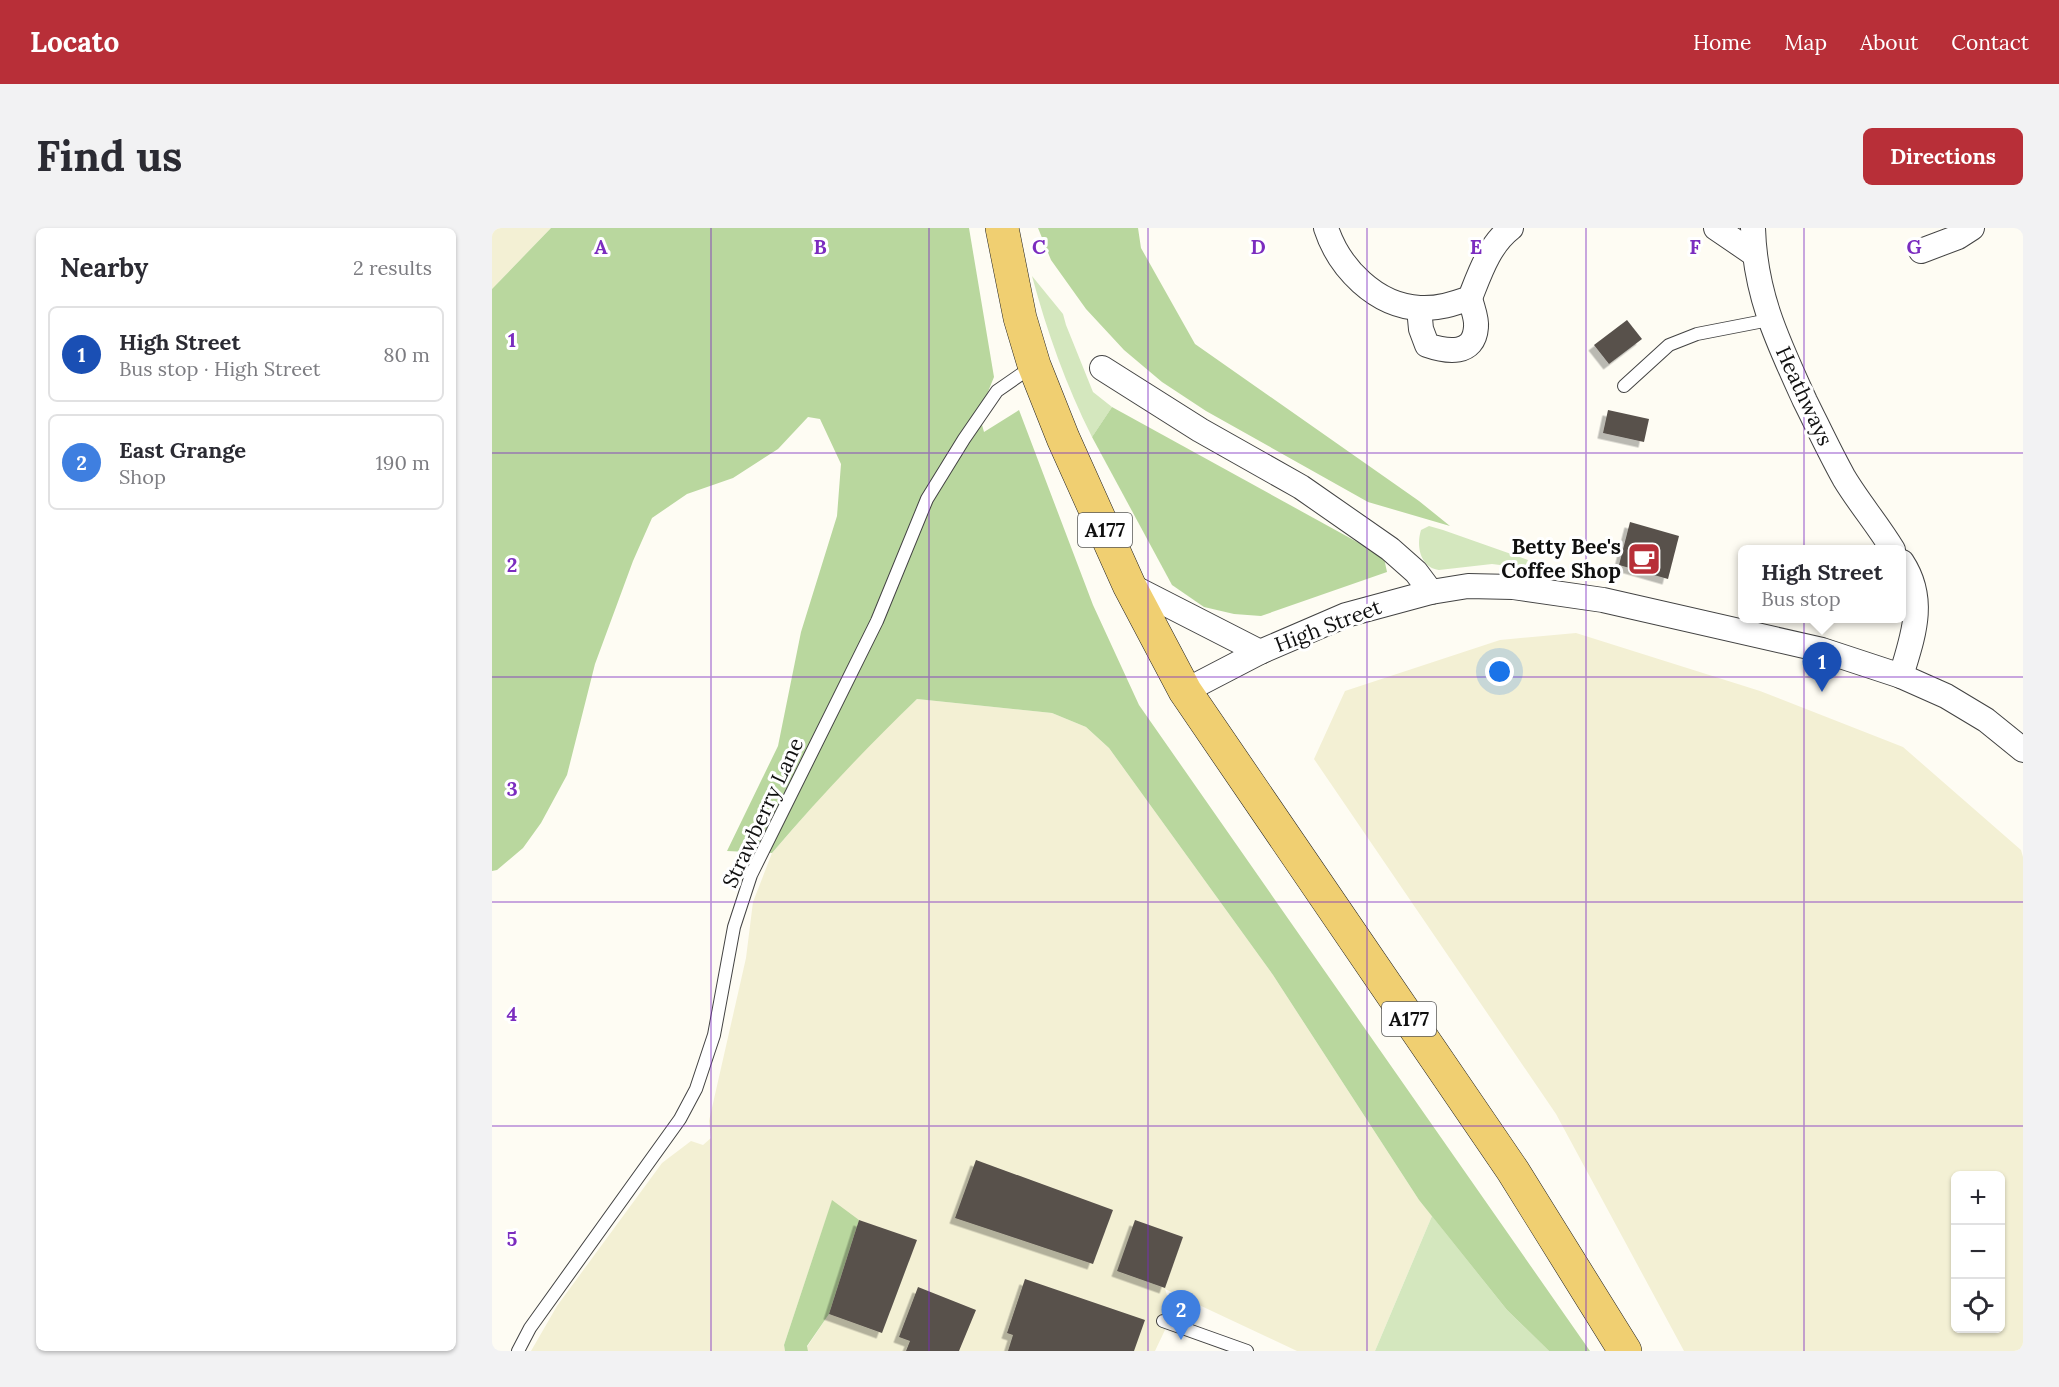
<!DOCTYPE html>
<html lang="en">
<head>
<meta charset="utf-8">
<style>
  body { margin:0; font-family:Lora,serif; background:#f2f2f3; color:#2b2b33 }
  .controls { position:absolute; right:18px; bottom:18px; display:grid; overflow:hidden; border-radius:9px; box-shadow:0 2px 4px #0004 }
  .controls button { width:54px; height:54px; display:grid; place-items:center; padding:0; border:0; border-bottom:2px solid #e1e1e2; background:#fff; color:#2b2b33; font:30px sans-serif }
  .you { position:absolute; left:1008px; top:444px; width:21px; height:21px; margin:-15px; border:4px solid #fff; border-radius:50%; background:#1a73e8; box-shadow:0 0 0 9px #1a73e833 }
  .badge { display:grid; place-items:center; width:39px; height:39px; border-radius:50%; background:#b82f38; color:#fff; font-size:20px; font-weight:700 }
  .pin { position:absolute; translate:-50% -50px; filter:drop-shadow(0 2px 3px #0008) }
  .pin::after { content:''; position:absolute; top:32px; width:21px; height:18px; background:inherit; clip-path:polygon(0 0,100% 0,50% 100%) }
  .popup { position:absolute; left:1246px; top:317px; width:168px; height:78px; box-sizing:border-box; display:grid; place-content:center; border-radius:9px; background:#fff; filter:drop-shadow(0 2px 4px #0005); font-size:20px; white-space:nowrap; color:#7c7c81 }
  .popup b { font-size:22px; color:#2b2b33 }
  .popup::after { content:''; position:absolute; left:50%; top:100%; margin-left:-12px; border:12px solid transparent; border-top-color:#fff }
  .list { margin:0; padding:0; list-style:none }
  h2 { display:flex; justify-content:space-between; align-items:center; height:78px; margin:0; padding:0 24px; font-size:26px }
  h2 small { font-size:20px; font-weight:400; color:#7c7c81 }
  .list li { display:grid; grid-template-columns:39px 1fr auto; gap:18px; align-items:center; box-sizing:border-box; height:96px; margin:0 12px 12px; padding:0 12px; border:2px solid #e1e1e2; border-radius:9px }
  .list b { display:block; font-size:22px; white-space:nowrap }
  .list p { margin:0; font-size:20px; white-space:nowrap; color:#7c7c81 }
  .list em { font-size:20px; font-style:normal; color:#7c7c81 }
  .icon { flex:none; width:33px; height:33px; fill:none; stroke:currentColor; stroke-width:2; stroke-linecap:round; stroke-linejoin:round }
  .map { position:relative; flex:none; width:1531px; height:1123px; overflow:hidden; border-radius:9px }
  header { display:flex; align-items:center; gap:36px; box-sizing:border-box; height:84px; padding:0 30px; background:#b82f38; color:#fff }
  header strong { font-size:28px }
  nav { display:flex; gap:33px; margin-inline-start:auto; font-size:21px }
  .intro { display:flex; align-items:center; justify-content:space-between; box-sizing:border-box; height:144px; padding:0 36px }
  h1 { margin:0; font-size:42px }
  .button { padding:15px 27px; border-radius:9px; background:#b82f38; color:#fff; font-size:21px; font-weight:700 }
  main { display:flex; gap:36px; padding:0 36px }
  aside { flex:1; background:#fff; border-radius:9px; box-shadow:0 2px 4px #0004 }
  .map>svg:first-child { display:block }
</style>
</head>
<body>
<header>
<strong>Locato</strong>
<nav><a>Home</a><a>Map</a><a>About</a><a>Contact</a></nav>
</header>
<div class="intro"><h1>Find us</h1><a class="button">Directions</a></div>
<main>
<aside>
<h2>Nearby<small>2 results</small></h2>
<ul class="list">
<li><span class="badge" style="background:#1a4fb4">1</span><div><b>High Street</b><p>Bus stop · High Street</p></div><em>80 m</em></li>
<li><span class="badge" style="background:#3f7fe0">2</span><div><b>East Grange</b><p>Shop</p></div><em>190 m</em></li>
</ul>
</aside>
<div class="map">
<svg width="1531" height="1123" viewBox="0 0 1531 1123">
  <defs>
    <filter id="shadow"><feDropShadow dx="-5.5" dy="5.5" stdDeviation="0" flood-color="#0004"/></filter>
  </defs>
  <rect width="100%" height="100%" fill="#fefcf3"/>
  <!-- farmland -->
  <g fill="#f3f0d4" fill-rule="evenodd">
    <polygon points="0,0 59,0 0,61"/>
    <path d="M1084 405 1268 463 1411 519 1529 622 1531 629V1123H1192L1064 886 822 531 853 463 1008 412ZM1464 948H1508V1100H1464Z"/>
    <polygon points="425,471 560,485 594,499 617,520 781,747 927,972 940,988 883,1123 805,1123 673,1061 681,1085 663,1123 316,1123 315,1119 337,1086 340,973 292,1117 293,1123 39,1123 65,1078 170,935 199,913 211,917 219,910 217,893 254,730 261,674 280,625 333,564 388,506"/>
  </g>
  <!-- green -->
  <g fill="#d4e7be">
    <path d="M540 48 571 86 574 97 601 164 620 179 600 209C574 157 555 104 540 48Z"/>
    <path d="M937 298 951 302 1036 332 1032 340 1000 336 947 342C928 339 924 318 929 302Z"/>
    <polygon points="940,988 1015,1082 1057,1123 883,1123"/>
  </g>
  <!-- forest -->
  <g fill="#b9d79e">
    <path d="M59 0H477L502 149 487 186 492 204 527 182 601 377 647 477 1098 1123H1057L1015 1082 927 972 781 747 617 520 594 499 560 485 425 471C374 520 326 571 280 625L235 623 286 518 309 404 345 288 349 236 328 191 316 189 286 221 241 250 195 266 160 290 141 333 103 436 75 547 49 595 31 620 5 642 0 643V61Z"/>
    <polygon points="546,0 646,0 649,20 703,116 927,273 958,298 876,274 714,183 670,154 632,122 594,81 559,32"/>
    <polygon points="620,179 867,315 892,330 895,344 769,388 742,386 712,379 680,357 600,209"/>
    <polygon points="340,972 367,992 337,1086 315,1118 316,1123 293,1123 292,1117"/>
  </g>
  <!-- building -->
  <g fill="#58514c" filter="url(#shadow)">
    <polygon points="1135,92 1150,111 1117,136 1102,117"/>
    <polygon points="1116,182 1157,191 1152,214 1111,205"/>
    <polygon points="1138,294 1187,308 1176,351 1127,337"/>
    <polygon points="484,932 621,982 601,1036 463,990"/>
    <polygon points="367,992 425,1012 390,1105 337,1086"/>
    <polygon points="643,992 691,1009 673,1060 625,1043"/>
    <polygon points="533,1051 653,1092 642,1123 516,1123 521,1107 515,1105"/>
    <polygon points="426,1059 484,1082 467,1123 414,1123 418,1113 407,1109"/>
  </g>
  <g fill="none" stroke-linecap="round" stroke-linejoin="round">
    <defs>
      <g id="service">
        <polyline points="1132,158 1177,117 1205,106 1277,92"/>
        <polyline points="671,1093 755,1123"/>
        <polyline points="26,1123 38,1100 188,891 204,861 222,807 242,699 259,647 385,393 435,271 472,211 505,163 541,138"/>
      </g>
      <g id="minor">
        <path d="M834 0C847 40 884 78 928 80 946 81 961 76 978 70 988 45 997 17 1019 0"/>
        <polyline points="1224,0 1262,26"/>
        <path d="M1261 0C1263 67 1286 114 1313 173 1326 199 1338 225 1352 250 1367 275 1386 297 1401 322"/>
        <polyline points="1429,23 1466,9 1480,0"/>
        <path d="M927 80 929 101 935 117C955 124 982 128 984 99 985 90 980 79 978 70"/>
        <polyline points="610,140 708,202 809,259 898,321 924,344 939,364"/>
        <polyline points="637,357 768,424"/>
        <path d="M1409 448C1421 408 1435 372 1410 334"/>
        <polyline points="693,463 768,424 854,387 939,364 976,358 1021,359 1111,372 1330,422 1409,448 1454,468 1494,492 1531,522"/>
      </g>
      <polyline id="primary" points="510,0 528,90 542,137 571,210 637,357 693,463 1021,943 1133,1123"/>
    </defs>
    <!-- service casing -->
    <use href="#service" stroke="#434343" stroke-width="14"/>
    <!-- minor casing -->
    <use href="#minor" stroke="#434343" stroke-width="26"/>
    <!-- primary casing -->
    <use href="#primary" stroke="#212121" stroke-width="34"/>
    <!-- service -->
    <use href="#service" stroke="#fff" stroke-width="12"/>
    <!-- minor -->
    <use href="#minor" stroke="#fff" stroke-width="24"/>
    <!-- primary -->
    <use href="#primary" stroke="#f0cf71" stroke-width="33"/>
  </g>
  <!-- grid -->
  <path fill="none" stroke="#7b2cbf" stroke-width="1.5" stroke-opacity="0.55" d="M219 0V1123M437 0V1123M656 0V1123M875 0V1123M1094 0V1123M1312 0V1123M0 225H1531M0 449H1531M0 674H1531M0 898H1531"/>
  <!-- icons -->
  <defs>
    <symbol id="cafe-square" viewBox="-11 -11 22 22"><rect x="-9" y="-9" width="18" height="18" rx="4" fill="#b82f38" stroke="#fff"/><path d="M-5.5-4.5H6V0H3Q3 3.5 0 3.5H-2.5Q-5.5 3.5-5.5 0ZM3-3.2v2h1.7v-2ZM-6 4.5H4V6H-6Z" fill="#fff"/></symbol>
  </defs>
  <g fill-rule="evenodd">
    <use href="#cafe-square" x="1133" y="312" width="38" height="38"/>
  </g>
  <g text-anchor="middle" stroke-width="6" stroke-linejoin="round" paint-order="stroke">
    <!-- shield labels -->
    <g fill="#fff" stroke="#585858" stroke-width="1.5">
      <rect x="586" y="285" width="54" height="34" rx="4.5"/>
      <rect x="890" y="774" width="54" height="34" rx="4.5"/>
    </g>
    <g font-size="20" font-weight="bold" fill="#101010">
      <text x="613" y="309">A177</text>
      <text x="917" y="798">A177</text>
    </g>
    <!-- street labels -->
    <g font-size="21" fill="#101010" stroke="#fff">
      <text transform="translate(1312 168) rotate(65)" y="7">Heathways</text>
      <text transform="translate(836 398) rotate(-21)" y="7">High Street</text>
      <text transform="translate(271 585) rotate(-65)" y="7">Strawberry Lane</text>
    </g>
    <!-- poi labels -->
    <g font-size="21" font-weight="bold" fill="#101010" stroke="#fff" text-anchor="end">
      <text x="1129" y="326">Betty Bee's<tspan x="1129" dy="24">Coffee Shop</tspan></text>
    </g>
  </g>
  <g font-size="20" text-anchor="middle" font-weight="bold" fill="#7b2cbf" stroke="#fff" stroke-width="6" stroke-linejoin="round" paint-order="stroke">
    <text x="109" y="26">A</text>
    <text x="328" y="26">B</text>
    <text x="547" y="26">C</text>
    <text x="766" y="26">D</text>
    <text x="984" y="26">E</text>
    <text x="1203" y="26">F</text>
    <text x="1422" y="26">G</text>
    <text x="20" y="119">1</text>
    <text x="20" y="344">2</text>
    <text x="20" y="568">3</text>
    <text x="20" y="793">4</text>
    <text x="20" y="1018">5</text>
  </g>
</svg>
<div class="controls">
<button>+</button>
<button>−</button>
<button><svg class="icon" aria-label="locate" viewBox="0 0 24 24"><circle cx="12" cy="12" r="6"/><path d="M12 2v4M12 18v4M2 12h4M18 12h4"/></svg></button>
</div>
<div class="you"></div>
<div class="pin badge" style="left:1330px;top:464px;background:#1a4fb4">1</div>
<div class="popup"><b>High Street</b>Bus stop</div>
<div class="pin badge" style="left:689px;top:1112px;background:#3f7fe0">2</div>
</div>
</main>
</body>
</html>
